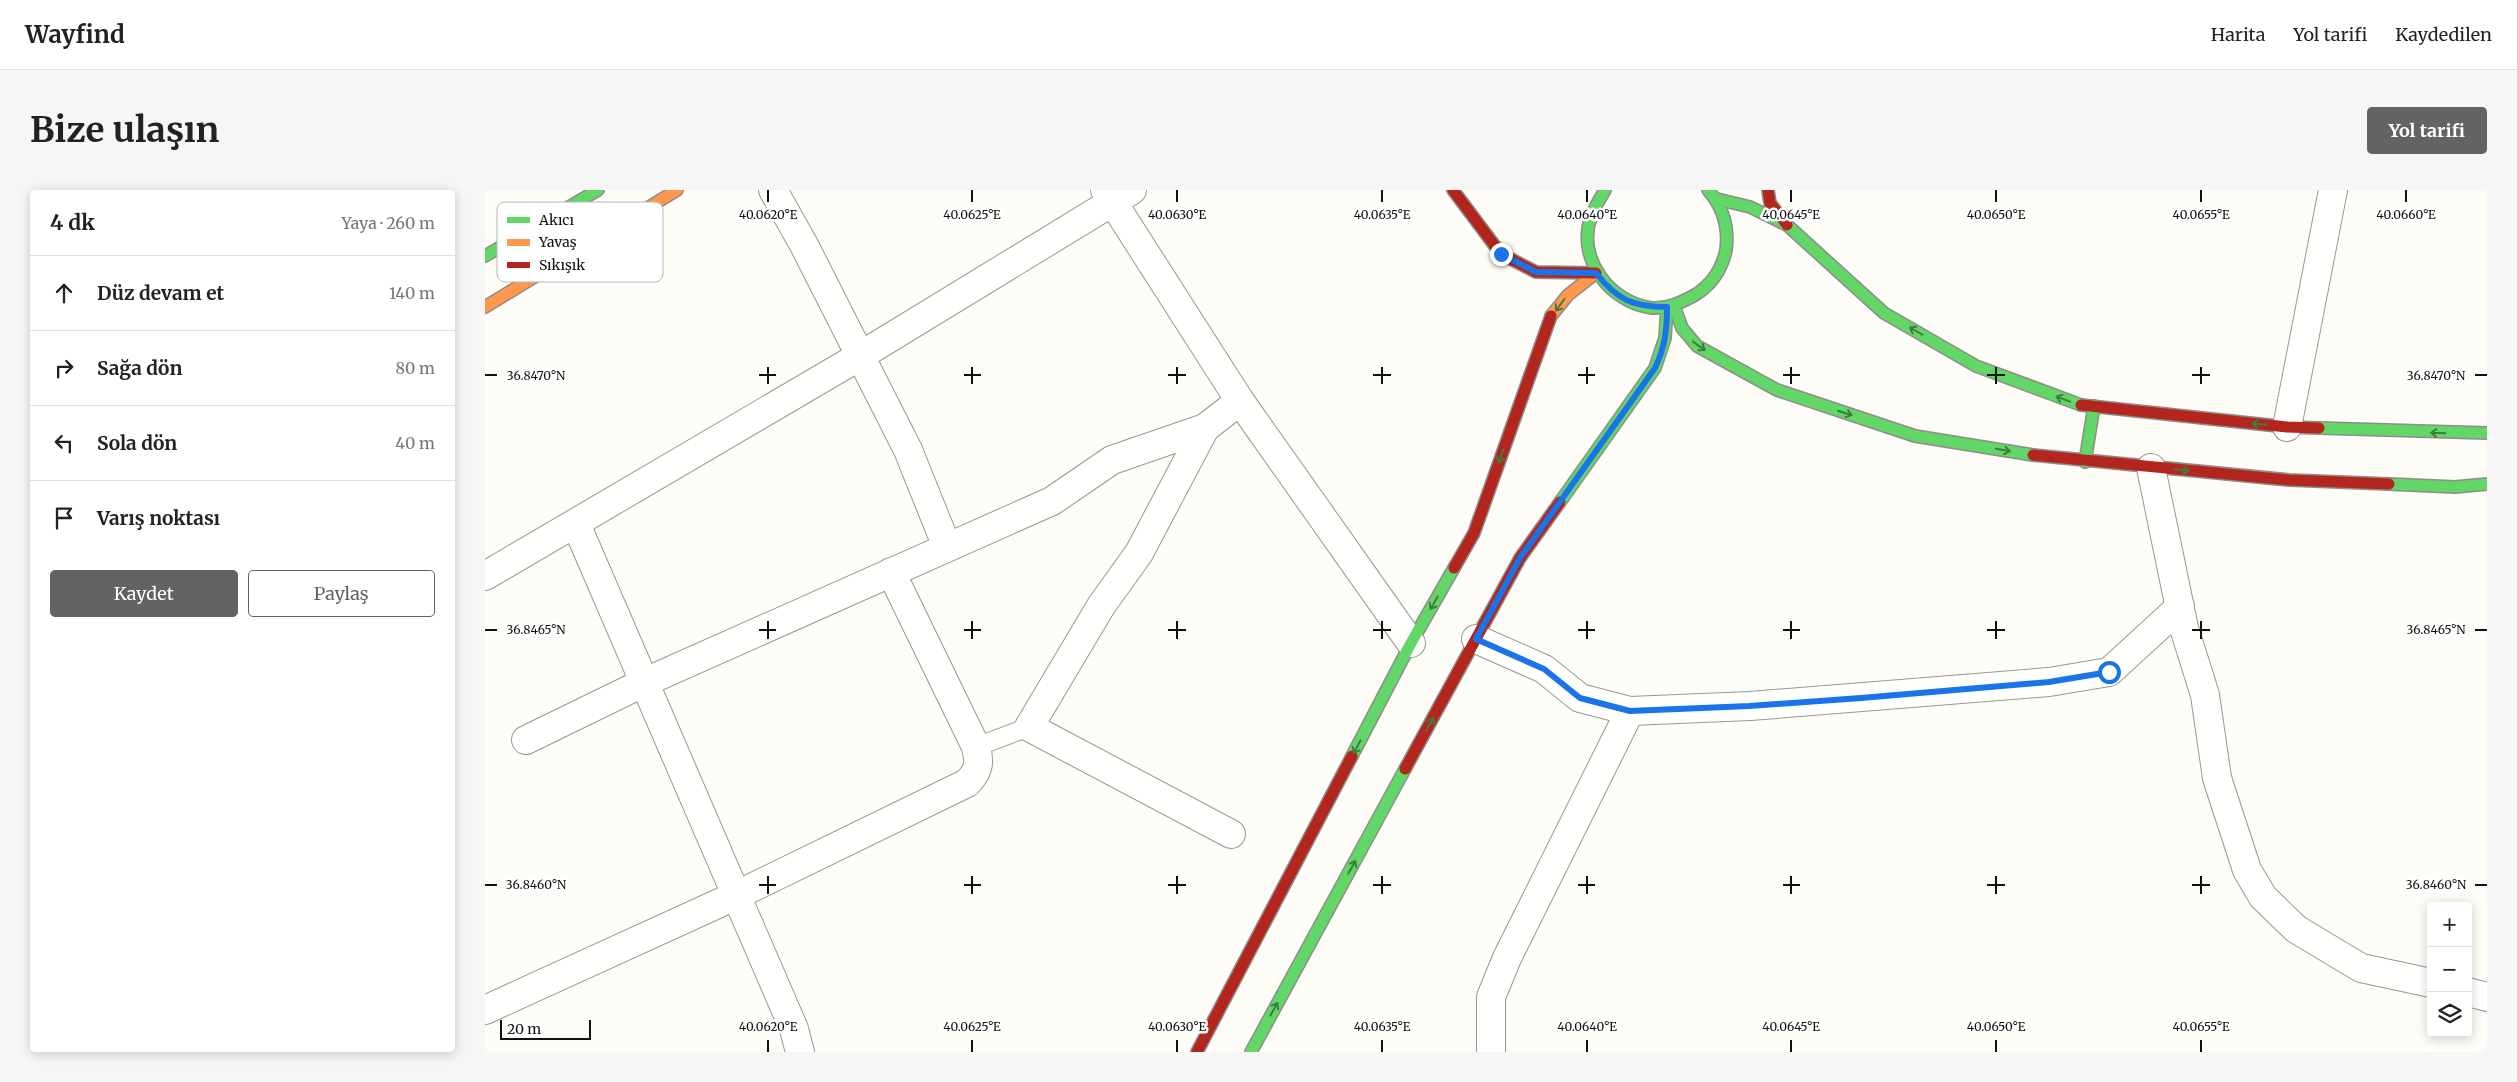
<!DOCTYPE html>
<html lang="tr">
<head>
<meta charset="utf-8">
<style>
  body { margin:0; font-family:Merriweather,serif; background:#f6f6f6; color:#222 }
  .controls { position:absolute; right:15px; bottom:15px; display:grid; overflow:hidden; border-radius:5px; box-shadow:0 2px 12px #0003 }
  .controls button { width:45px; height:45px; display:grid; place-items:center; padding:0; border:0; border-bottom:1px solid #e0e0e0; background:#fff; color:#222; font:25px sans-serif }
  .scale { position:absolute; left:15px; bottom:12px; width:91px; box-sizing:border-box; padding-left:5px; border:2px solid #111; border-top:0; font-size:14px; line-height:18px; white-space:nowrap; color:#111; -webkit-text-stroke:4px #fff; paint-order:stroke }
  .stop { position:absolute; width:15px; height:15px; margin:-11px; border:4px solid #1a73e8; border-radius:50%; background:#fff }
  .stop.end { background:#1a73e8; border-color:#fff; box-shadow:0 1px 5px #0008 }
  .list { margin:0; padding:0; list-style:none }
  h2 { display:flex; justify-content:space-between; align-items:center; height:65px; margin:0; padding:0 20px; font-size:21px }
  h2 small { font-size:16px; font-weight:400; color:#767676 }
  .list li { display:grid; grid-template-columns:32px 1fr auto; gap:15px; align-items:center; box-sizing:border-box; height:75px; padding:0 20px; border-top:1px solid #e0e0e0 }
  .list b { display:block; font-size:19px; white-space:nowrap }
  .list em { font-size:16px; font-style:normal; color:#767676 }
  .actions { display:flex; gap:10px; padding:15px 20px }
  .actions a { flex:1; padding:11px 0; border:1px solid #646362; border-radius:5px; text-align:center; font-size:18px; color:#646362 }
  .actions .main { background:#646362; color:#fff }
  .icon { flex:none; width:28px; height:28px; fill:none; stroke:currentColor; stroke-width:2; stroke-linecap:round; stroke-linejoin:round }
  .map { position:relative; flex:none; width:2002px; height:862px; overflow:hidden; border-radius:5px }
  header { display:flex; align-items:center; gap:30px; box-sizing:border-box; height:70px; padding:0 25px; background:#fff; border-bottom:1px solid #e0e0e0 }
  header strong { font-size:24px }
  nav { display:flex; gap:28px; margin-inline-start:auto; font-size:18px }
  .intro { display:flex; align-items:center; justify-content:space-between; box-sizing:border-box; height:120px; padding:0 30px }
  h1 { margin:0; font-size:35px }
  .button { padding:12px 22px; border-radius:5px; background:#646362; color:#fff; font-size:18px; font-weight:700 }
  main { display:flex; gap:30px; padding:0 30px }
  aside { flex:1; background:#fff; border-radius:5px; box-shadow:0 2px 12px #0003 }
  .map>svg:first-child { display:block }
</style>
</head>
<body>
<header>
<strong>Wayfind</strong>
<nav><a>Harita</a><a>Yol tarifi</a><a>Kaydedilen</a></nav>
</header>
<div class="intro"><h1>Bize ulaşın</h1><a class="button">Yol tarifi</a></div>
<main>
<aside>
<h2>4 dk<small>Yaya · 260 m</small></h2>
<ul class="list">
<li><svg class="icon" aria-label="ahead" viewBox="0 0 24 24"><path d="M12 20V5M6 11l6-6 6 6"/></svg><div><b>Düz devam et</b></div><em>140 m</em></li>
<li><svg class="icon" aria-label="right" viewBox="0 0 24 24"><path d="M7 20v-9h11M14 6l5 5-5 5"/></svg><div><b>Sağa dön</b></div><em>80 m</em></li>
<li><svg class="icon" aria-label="left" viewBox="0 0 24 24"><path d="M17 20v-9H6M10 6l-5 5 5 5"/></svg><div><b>Sola dön</b></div><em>40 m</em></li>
<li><svg class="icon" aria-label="arrive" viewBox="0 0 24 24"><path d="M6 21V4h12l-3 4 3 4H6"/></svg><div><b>Varış noktası</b></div></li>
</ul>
<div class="actions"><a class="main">Kaydet</a><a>Paylaş</a></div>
</aside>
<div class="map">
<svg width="2002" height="862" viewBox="0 0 2002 862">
  <rect width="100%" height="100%" fill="#fdfcf7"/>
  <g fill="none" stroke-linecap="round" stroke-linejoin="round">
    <defs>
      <polyline id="lane" points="491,557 544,537"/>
      <g id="street">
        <polyline points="288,0 319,55 423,260 462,357"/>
        <polyline points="620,0 755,211 926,453"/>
        <polyline points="1802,237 1848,0"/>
        <polyline points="720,238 654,363 616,416 544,537 746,644"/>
        <polyline points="1666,278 1699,438 1720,505 1732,588 1762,680 1778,707 1811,739 1876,778 1946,793"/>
        <polyline points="91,334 309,839 315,862"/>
        <polyline points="0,386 375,166 647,0"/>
        <polyline points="991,449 1059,479 1095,508 1145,521 1265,516 1564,492 1624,482 1695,417"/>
        <polyline points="41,550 158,493 567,311 627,270 720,238 755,211"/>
        <polyline points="1983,802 2002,807"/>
        <path d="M0 820 252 705 482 593C494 581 495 573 491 557L406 382"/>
        <polyline points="1006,862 1006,807 1022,768 1145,521"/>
      </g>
      <g id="fast">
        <path d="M1120 0C1115 9 1109 18 1106 27 1091 68 1125 113 1167 118 1183 119 1197 112 1210 105 1226 95 1237 79 1241 60 1244 37 1238 17 1223 0"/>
        <polyline points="1232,9 1265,17 1302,35 1399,123 1491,176 1596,215"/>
        <polyline points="0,66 113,0"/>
        <polyline points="1189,116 1197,138 1212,156 1292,200 1430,246 1548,265"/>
        <polyline points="1834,238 2002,243"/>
        <polyline points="1600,272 1609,216"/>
        <polyline points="1904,294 1970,297 2002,294"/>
        <polyline points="1075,312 1170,178 1180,148 1182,117"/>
        <polyline points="867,566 926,453 969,378"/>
        <polyline points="766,862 920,579"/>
      </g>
      <g id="slow">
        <polyline points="0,117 192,0"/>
        <polyline points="1066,126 1083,105 1111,83"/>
      </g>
      <g id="jam">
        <polyline points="968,0 1016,64 1051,82 1111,83"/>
        <polyline points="1283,0 1285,13 1302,35"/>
        <polyline points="1596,215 1802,237 1834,238"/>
        <polyline points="1548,265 1804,290 1904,294"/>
        <polyline points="969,378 989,343 1066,126"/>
        <polyline points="920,579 1035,368 1075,312"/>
        <polyline points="712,862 867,566"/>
      </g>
    </defs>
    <!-- lane casing -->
    <use href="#lane" stroke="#979795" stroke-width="20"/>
    <!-- street casing -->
    <use href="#street" stroke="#979795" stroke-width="30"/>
    <!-- fast casing -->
    <use href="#fast" stroke="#8e8d8b" stroke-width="14"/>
    <!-- slow casing -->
    <use href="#slow" stroke="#8e8d8b" stroke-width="14"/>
    <!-- jam casing -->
    <use href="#jam" stroke="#8e8d8b" stroke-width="14"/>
    <!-- lane -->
    <use href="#lane" stroke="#fffffe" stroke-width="18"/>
    <!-- street -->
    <use href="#street" stroke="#fffffe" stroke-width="28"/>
    <!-- fast -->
    <use href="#fast" stroke="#63d668" stroke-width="11"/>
    <!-- slow -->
    <use href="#slow" stroke="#ff974d" stroke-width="11"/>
    <!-- jam -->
    <use href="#jam" stroke="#b3261e" stroke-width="11"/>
  </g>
  <!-- one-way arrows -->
  <defs><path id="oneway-shaft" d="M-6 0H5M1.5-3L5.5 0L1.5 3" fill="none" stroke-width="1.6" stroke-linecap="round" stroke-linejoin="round" transform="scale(1.25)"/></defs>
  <g stroke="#3e7d41">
    <use href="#oneway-shaft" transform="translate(1075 115) rotate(127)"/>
    <use href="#oneway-shaft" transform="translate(1431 141) rotate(-150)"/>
    <use href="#oneway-shaft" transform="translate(1214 156) rotate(36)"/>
    <use href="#oneway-shaft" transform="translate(1578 209) rotate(-159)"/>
    <use href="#oneway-shaft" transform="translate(1360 223) rotate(18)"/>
    <use href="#oneway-shaft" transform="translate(1774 234) rotate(-174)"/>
    <use href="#oneway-shaft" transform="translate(1953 243) rotate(-178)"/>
    <use href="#oneway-shaft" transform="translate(1518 260) rotate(9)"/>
    <use href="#oneway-shaft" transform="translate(1016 266) rotate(110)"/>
    <use href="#oneway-shaft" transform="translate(1697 280) rotate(5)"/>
    <use href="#oneway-shaft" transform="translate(949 413) rotate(120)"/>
    <use href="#oneway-shaft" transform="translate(945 534) rotate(-61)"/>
    <use href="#oneway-shaft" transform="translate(872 557) rotate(118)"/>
    <use href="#oneway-shaft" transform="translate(867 677) rotate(-61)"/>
    <use href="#oneway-shaft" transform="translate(789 819) rotate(-61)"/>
  </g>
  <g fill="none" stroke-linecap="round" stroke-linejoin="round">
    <!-- route -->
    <path stroke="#1a73e8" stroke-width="6" d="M1016 64 1051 82 1111 83C1132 110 1148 117 1182 117 1182 140 1180 157 1170 178L1035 368 991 449 1059 479 1095 508 1145 521 1264 516 1376 508 1564 492 1624 482"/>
  </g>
  <!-- ticks -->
  <path fill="none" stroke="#111" stroke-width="2" d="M283 0V12M487 0V12M692 0V12M897 0V12M1102 0V12M1306 0V12M1511 0V12M1716 0V12M1921 0V12M283 177V194M487 177V194M692 177V194M897 177V194M1102 177V194M1306 177V194M1511 177V194M1716 177V194M0 185H12M274 185H291M479 185H496M683 185H701M888 185H906M1093 185H1110M1298 185H1315M1502 185H1520M1707 185H1725M1990 185H2002M283 431V449M487 431V449M692 431V449M897 431V449M1102 431V449M1306 431V449M1511 431V449M1716 431V449M0 440H12M274 440H291M479 440H496M683 440H701M888 440H906M1093 440H1110M1298 440H1315M1502 440H1520M1707 440H1725M1990 440H2002M283 686V704M487 686V704M692 686V704M897 686V704M1102 686V704M1306 686V704M1511 686V704M1716 686V704M0 695H12M274 695H291M479 695H496M683 695H701M888 695H906M1093 695H1110M1298 695H1315M1502 695H1520M1707 695H1725M1990 695H2002M283 850V862M487 850V862M692 850V862M897 850V862M1102 850V862M1306 850V862M1511 850V862M1716 850V862"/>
  <!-- legend -->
  <rect x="12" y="12" width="166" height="80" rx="8" fill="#fff" stroke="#b8b8b8" stroke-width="1"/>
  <rect x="22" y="27" width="23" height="6" fill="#63d668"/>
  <rect x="22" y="49" width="23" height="7" fill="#ff974d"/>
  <rect x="22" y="72" width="23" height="6" fill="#b3261e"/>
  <g font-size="14" fill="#111">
    <text x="54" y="35">Akıcı</text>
    <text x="54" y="57">Yavaş</text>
    <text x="54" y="80">Sıkışık</text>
  </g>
  <g font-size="12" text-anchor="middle" fill="#111" stroke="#fff" stroke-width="5" stroke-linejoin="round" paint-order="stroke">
    <text x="283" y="29">40.0620°E</text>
    <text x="487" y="29">40.0625°E</text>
    <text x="692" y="29">40.0630°E</text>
    <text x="897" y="29">40.0635°E</text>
    <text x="1102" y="29">40.0640°E</text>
    <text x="1306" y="29">40.0645°E</text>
    <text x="1511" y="29">40.0650°E</text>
    <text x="1716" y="29">40.0655°E</text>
    <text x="1921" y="29">40.0660°E</text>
    <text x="51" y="190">36.8470°N</text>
    <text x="1951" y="190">36.8470°N</text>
    <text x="51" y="444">36.8465°N</text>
    <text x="1951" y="444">36.8465°N</text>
    <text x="51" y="699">36.8460°N</text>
    <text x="1951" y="699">36.8460°N</text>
    <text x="283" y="841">40.0620°E</text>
    <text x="487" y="841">40.0625°E</text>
    <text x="692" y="841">40.0630°E</text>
    <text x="897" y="841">40.0635°E</text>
    <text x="1102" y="841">40.0640°E</text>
    <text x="1306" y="841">40.0645°E</text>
    <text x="1511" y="841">40.0650°E</text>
    <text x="1716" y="841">40.0655°E</text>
  </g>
</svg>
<div class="controls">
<button>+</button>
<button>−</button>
<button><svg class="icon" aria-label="layers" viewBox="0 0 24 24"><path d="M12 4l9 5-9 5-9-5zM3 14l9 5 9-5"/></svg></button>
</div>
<div class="scale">20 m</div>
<div class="stop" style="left:1624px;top:482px"></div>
<div class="stop end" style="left:1016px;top:64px"></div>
</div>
</main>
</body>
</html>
